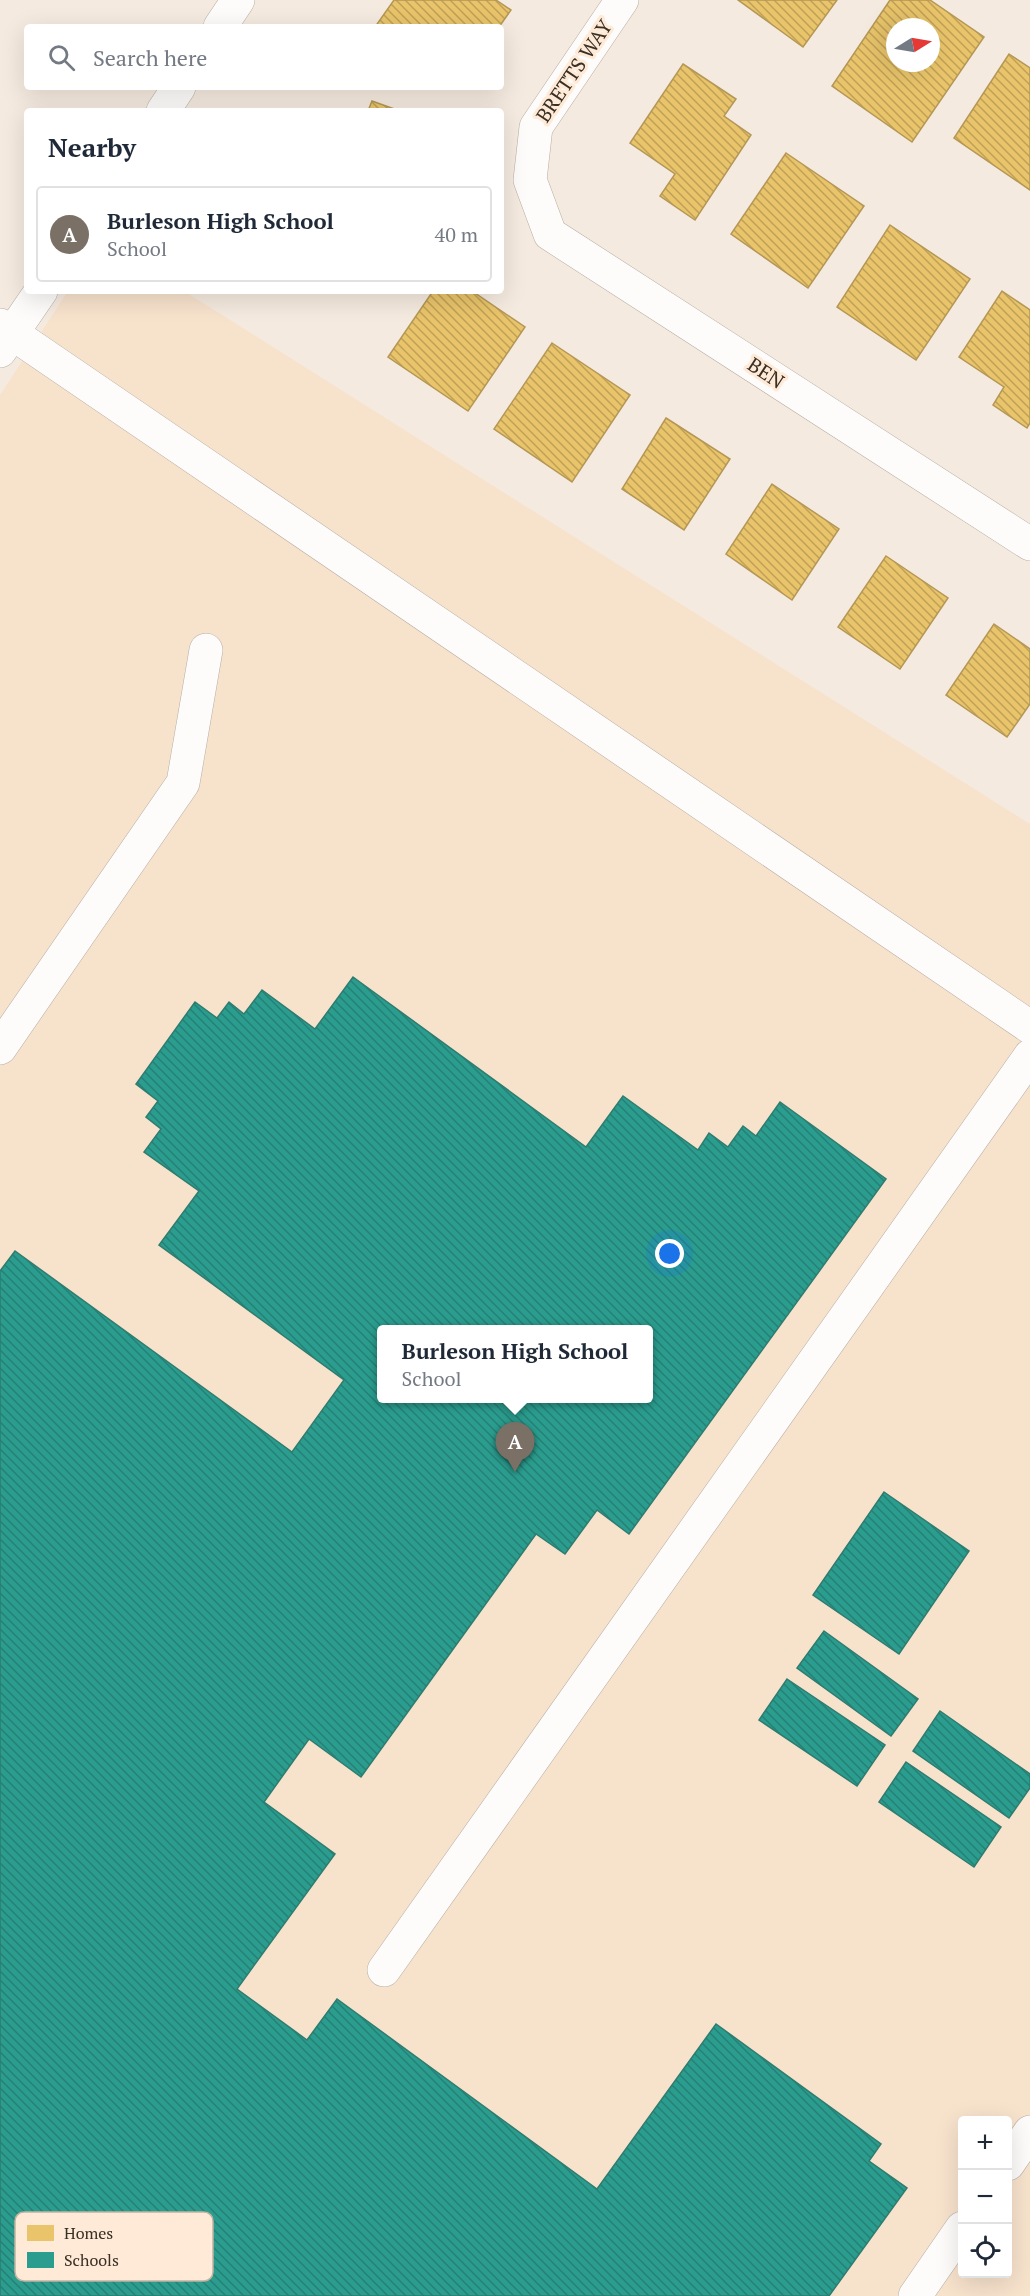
<!DOCTYPE html>
<html lang="en">
<head>
<meta charset="utf-8">
<style>
  body { margin:0; font-family:"PT Serif",serif; background:#f2f2f3; color:#1f2937 }
  .controls { position:absolute; right:18px; bottom:18px; display:grid; overflow:hidden; border-radius:6px; box-shadow:0 6px 24px #0002 }
  .controls button { width:54px; height:54px; display:grid; place-items:center; padding:0; border:0; border-bottom:2px solid #e0e1e3; background:#fff; color:#1f2937; font:30px sans-serif }
  .compass { position:absolute; left:886px; top:18px; width:54px; height:54px; border-radius:50%; background:#fff; box-shadow:0 6px 24px #0002; rotate:79deg }
  .you { position:absolute; left:670px; top:1254px; width:21px; height:21px; margin:-15px; border:4px solid #fff; border-radius:50%; background:#1a73e8; box-shadow:0 0 0 9px #1a73e833 }
  .badge { display:grid; place-items:center; width:39px; height:39px; border-radius:50%; background:#7a7066; color:#fff; font-size:20px; font-weight:700 }
  .pin { position:absolute; translate:-50% -50px; filter:drop-shadow(0 2px 3px #0008) }
  .pin::after { content:''; position:absolute; top:32px; width:21px; height:18px; background:inherit; clip-path:polygon(0 0,100% 0,50% 100%) }
  .popup { position:absolute; left:377px; top:1325px; width:276px; height:78px; box-sizing:border-box; display:grid; place-content:center; border-radius:6px; background:#fff; filter:drop-shadow(0 2px 4px #0005); font-size:20px; white-space:nowrap; color:#747a83 }
  .popup b { font-size:22px; color:#1f2937 }
  .popup::after { content:''; position:absolute; left:50%; top:100%; margin-left:-12px; border:12px solid transparent; border-top-color:#fff }
  .list { margin:0; padding:0; list-style:none }
  h2 { display:flex; justify-content:space-between; align-items:center; height:78px; margin:0; padding:0 24px; font-size:26px }
  h2 small { font-size:20px; font-weight:400; color:#747a83 }
  .list li { display:grid; grid-template-columns:39px 1fr auto; gap:18px; align-items:center; box-sizing:border-box; height:96px; margin:0 12px 12px; padding:0 12px; border:2px solid #e0e1e3; border-radius:6px }
  .list b { display:block; font-size:22px; white-space:nowrap }
  .list p { margin:0; font-size:20px; white-space:nowrap; color:#747a83 }
  .list em { font-size:20px; font-style:normal; color:#747a83 }
  .icon { flex:none; width:33px; height:33px; fill:none; stroke:currentColor; stroke-width:2; stroke-linecap:round; stroke-linejoin:round }
  .map { position:relative; flex:none; width:1030px; height:2296px; overflow:hidden }
  .search { position:absolute; background:#fff; box-shadow:0 6px 24px #0002; left:24px; top:24px; width:480px; height:66px; display:flex; align-items:center; gap:15px; box-sizing:border-box; padding:0 21px; border-radius:6px; color:#747a83; font-size:22px }
  .panel { position:absolute; background:#fff; box-shadow:0 6px 24px #0002; left:24px; top:108px; width:480px; height:186px; border-radius:6px }
  .map>svg:first-child { display:block }
</style>
</head>
<body>
<div class="map">
<svg width="1030" height="2296" viewBox="0 0 1030 2296">
  <defs>
    <pattern id="homes-back-hatch" width="6" height="6" patternUnits="userSpaceOnUse" patternTransform="scale(1.5)"><rect width="6" height="6" fill="#e9c46a"/><path d="M-1 5l2 2M0 0l6 6M5-1l2 2" fill="none" stroke="#bea057"/></pattern>
    <pattern id="schools-back-hatch" width="6" height="6" patternUnits="userSpaceOnUse" patternTransform="scale(1.5)"><rect width="6" height="6" fill="#2a9d8f"/><path d="M-1 5l2 2M0 0l6 6M5-1l2 2" fill="none" stroke="#258075"/></pattern>
  </defs>
  <rect width="100%" height="100%" fill="#f5eadf"/>
  <!-- built -->
  <path fill="#f7e2cc" fill-rule="evenodd" d="M68 291H184L1030 824V2296H0V395ZM382 1330H648V1398H382ZM962 2120H1008V2274H962Z"/>
  <!-- homes -->
  <g fill="url(#homes-back-hatch)" stroke="#b49755" stroke-width="1.5" fill-rule="evenodd">
    <polygon points="394,0 496,0 511,10 499,27 375,27"/>
    <polygon points="738,0 837,0 803,47"/>
    <path d="M890 0H930L984 37 912 142 832 86ZM895 27H931V63H895Z"/>
    <polygon points="1009,54 1030,68 1030,190 954,138"/>
    <polygon points="683,64 736,99 724,116 751,135 695,220 660,196 675,174 630,143"/>
    <polygon points="372,101 400,111 368,111"/>
    <polygon points="786,153 864,206 808,288 731,234"/>
    <polygon points="890,225 970,279 916,360 837,307"/>
    <polygon points="433,291 472,291 525,327 468,411 388,357"/>
    <polygon points="1002,291 1030,310 1030,423 1027,428 993,405 1004,387 959,357"/>
    <polygon points="552,343 630,395 572,482 494,429"/>
    <polygon points="666,418 730,459 684,530 622,489"/>
    <polygon points="772,484 839,529 792,600 726,554"/>
    <polygon points="886,556 948,598 900,669 838,627"/>
    <polygon points="994,624 1030,649 1030,704 1007,737 946,695"/>
  </g>
  <!-- schools -->
  <g fill="url(#schools-back-hatch)" stroke="#2e7c6f" stroke-width="1.5" fill-rule="evenodd">
    <path d="M353 977 586 1147 623 1096 698 1150 709 1133 728 1147 743 1126 756 1136 780 1102 886 1179 629 1534 597 1510 565 1554 536 1534 361 1777 309 1739 264 1802 335 1854 237 1989 307 2040 337 1999 597 2189 716 2024 881 2144 869 2161 907 2188 829 2296H0V1271L15 1251 292 1452 344 1380 159 1245 199 1191 144 1152 161 1129 146 1117 158 1101 136 1084 195 1002 217 1018 229 1002 244 1014 262 990 315 1029ZM382 1330H648V1398H382Z"/>
    <polygon points="884,1492 969,1551 899,1654 813,1595"/>
    <polygon points="824,1631 918,1699 891,1736 797,1668"/>
    <polygon points="787,1679 885,1745 857,1786 759,1720"/>
    <polygon points="940,1711 1030,1774 1030,1788 1009,1818 913,1751"/>
    <polygon points="906,1762 1001,1827 974,1867 879,1802"/>
  </g>
  <g fill="none" stroke-linecap="round" stroke-linejoin="round">
    <defs>
      <g id="minor">
        <polyline points="622,0 536,127 530,180 550,234 1030,544"/>
        <polyline points="220,27 238,0"/>
        <polyline points="163,111 179,87"/>
        <polyline points="0,325 1030,1027"/>
        <polyline points="0,351 41,291"/>
        <polyline points="0,1048 183,783 206,650"/>
        <polyline points="384,1970 1030,1056"/>
        <polyline points="1008,2164 1030,2132"/>
        <polyline points="915,2296 962,2228"/>
      </g>
    </defs>
    <!-- minor casing -->
    <use href="#minor" stroke="#b7aea5" stroke-width="34"/>
    <!-- minor -->
    <use href="#minor" stroke="#fefcfa" stroke-width="33"/>
  </g>
  <g text-anchor="middle" stroke-width="6" stroke-linejoin="round" paint-order="stroke">
    <!-- street labels -->
    <g font-size="20" fill="#382f25" stroke="#feead6">
      <text transform="translate(574 71) rotate(-56)" y="7">BRETTS WAY</text>
      <text transform="translate(766 373) rotate(33)" y="7">BEN</text>
    </g>
  </g>
  <!-- legend -->
  <rect x="15" y="2212" width="198" height="69" rx="9" fill="#feead6" stroke="#c3b2a1" stroke-width="1.5"/>
  <rect x="27" y="2225" width="27" height="16" fill="#e9c46a"/>
  <rect x="27" y="2252" width="27" height="16" fill="#2a9d8f"/>
  <g font-size="16" fill="#382f25">
    <text x="64" y="2239">Homes</text>
    <text x="64" y="2266">Schools</text>
  </g>
</svg>
<div class="controls">
<button>+</button>
<button>−</button>
<button><svg class="icon" aria-label="locate" viewBox="0 0 24 24"><circle cx="12" cy="12" r="6"/><path d="M12 2v4M12 18v4M2 12h4M18 12h4"/></svg></button>
</div>
<svg class="compass" viewBox="-18 -18 36 36"><path d="M0-13l5 13h-10z" fill="#e53935"/><path d="M0 13l5-13h-10z" fill="#747a83"/></svg>
<div class="you"></div>
<div class="pin badge" style="left:515px;top:1472px">A</div>
<div class="popup"><b>Burleson High School</b>School</div>
<div class="search"><svg class="icon" aria-label="search" viewBox="0 0 24 24"><circle cx="10" cy="10" r="6"/><path d="M15 15l6 6"/></svg>Search here</div>
<section class="panel">
<h2>Nearby<small></small></h2>
<ul class="list">
<li><span class="badge">A</span><div><b>Burleson High School</b><p>School</p></div><em>40 m</em></li>
</ul>
</section>
</div>
</body>
</html>
